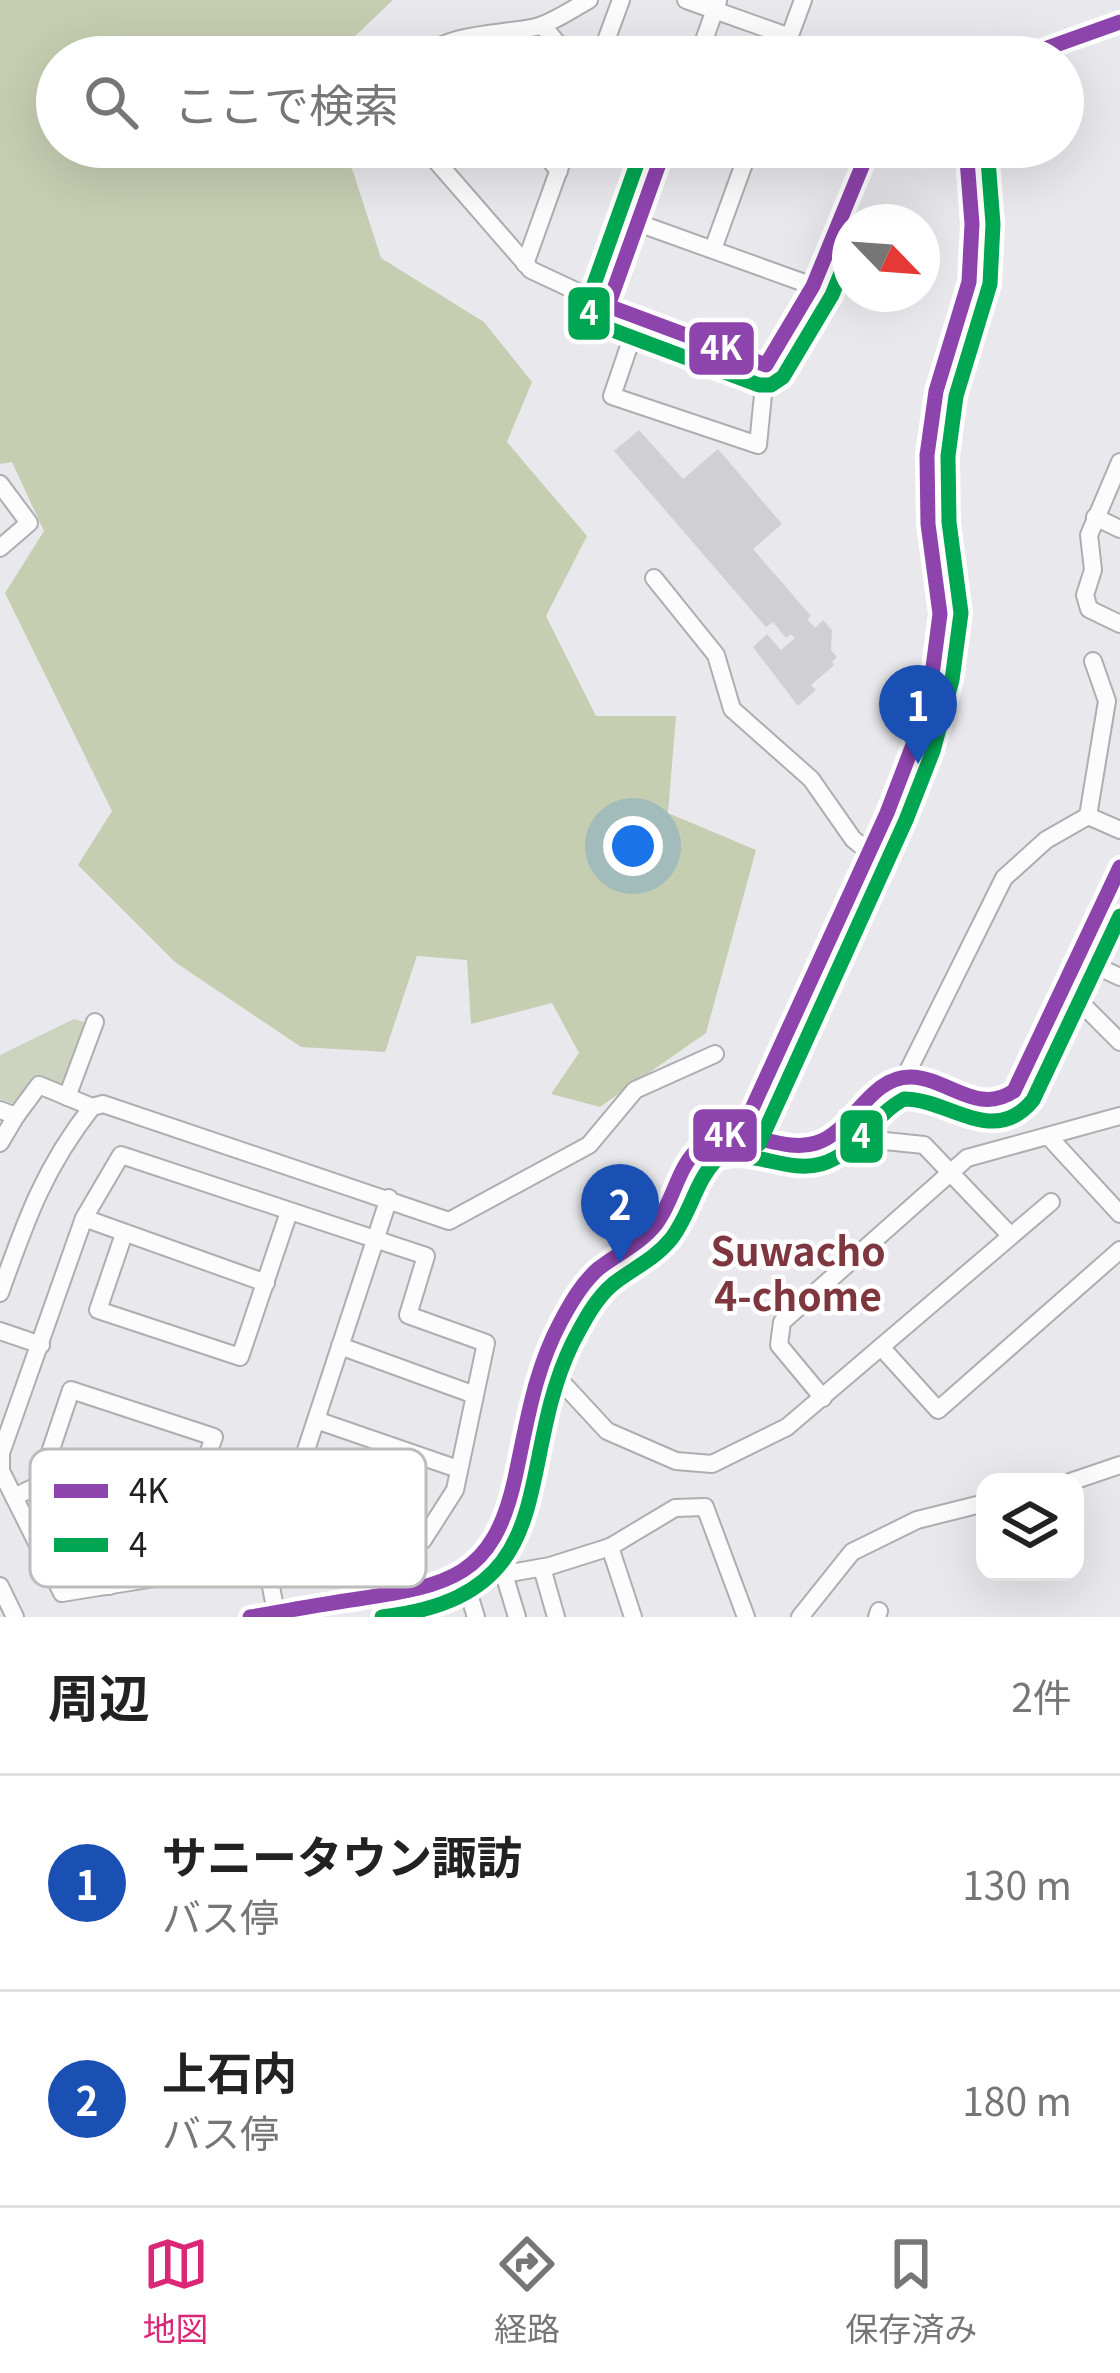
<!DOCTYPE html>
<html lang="ja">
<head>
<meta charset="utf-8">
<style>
  body { margin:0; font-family:Georgia,"Noto Sans JP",serif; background:#f2f2f2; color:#222 }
  .controls { position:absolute; right:36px; bottom:36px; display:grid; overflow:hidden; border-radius:24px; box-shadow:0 12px 48px #0002 }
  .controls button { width:108px; height:108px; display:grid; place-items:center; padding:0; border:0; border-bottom:3px solid #e0e0e0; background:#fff; color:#222; font:60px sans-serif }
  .compass { position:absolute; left:832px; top:204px; width:108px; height:108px; border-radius:50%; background:#fff; box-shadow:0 12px 48px #0002; rotate:115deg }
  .you { position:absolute; left:633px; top:846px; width:42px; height:42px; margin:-30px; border:9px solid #fff; border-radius:50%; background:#1a73e8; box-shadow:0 0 0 18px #1a73e833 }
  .badge { display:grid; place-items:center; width:78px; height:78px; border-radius:50%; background:#db2777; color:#fff; font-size:39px; font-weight:700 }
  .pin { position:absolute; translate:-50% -99px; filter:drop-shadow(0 3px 6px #0008) }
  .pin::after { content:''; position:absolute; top:63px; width:42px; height:36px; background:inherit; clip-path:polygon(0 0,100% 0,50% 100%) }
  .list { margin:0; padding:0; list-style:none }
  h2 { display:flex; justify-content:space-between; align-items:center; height:156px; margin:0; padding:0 48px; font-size:51px }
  h2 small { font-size:39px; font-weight:400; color:#767676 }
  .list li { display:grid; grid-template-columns:78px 1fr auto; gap:36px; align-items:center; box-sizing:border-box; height:216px; padding:0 48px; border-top:3px solid #e0e0e0 }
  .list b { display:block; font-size:45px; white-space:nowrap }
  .list p { margin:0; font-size:39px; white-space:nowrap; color:#767676 }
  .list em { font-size:39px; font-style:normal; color:#767676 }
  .icon { flex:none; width:66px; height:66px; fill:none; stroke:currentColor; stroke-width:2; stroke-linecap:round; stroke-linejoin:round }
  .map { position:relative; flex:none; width:1120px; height:1617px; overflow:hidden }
  .search { position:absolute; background:#fff; box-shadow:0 12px 48px #0002; left:36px; right:36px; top:36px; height:132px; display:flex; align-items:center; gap:30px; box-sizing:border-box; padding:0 42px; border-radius:66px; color:#767676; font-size:45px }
  .sheet { height:588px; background:#fff }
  nav { display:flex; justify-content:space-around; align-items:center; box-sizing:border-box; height:168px; border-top:3px solid #e0e0e0; background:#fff; font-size:33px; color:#767676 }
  nav a { display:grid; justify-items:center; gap:6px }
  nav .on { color:#db2777 }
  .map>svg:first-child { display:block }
</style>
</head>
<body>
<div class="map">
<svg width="1120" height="1617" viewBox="0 0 1120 1617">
  <rect width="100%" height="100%" fill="#e9e9ed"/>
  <!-- green -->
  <polygon fill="#ccd4bf" points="74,1019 88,1023 65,1087 38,1080 17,1105 0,1099 0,1055"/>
  <!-- forest -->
  <polygon fill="#c5ceb1" points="0,0 393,0 333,57 57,57 57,147 345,147 381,258 484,322 532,382 507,442 587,536 546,616 596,716 676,716 668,813 756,850 706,1033 600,1107 551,1094 579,1053 552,1003 471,1024 467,960 417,956 385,1052 301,1047 175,962 78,865 112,811 5,593 44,531 12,462 0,464"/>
  <!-- building -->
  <polygon fill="#d0cfd2" points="639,430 683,479 718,449 782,524 753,549 811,616 807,619 815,628 823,620 832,630 831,650 837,657 832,662 834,665 811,685 816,690 798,706 753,647 767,634 781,650 795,638 791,634 786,638 773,622 766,627 614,451"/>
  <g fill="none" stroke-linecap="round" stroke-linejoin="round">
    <defs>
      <g id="minor">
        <polyline points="686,0 790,37"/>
        <polyline points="542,25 569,57"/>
        <path d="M423 57C451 32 500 35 536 27 554 22 572 9 589 0"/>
        <polyline points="600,57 621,0"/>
        <polyline points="698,57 718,1"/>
        <polyline points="782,57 803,0"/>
        <polyline points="1022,57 1120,22"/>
        <polyline points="424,147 531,270 608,306"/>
        <polyline points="539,147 559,171"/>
        <polyline points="665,147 608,306 766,365 813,286 870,147"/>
        <polyline points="638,223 813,286"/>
        <polyline points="713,249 750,147"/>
        <polyline points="525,264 567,147"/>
        <polyline points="639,317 612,396 758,445 766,365"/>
        <polyline points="1120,462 1089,535 1093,570 1085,595 1089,609 1120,624"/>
        <polyline points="0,484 29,523 0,548"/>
        <polyline points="1095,517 1120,529"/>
        <polyline points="654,578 716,655 732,709 811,779 853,839 870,853"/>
        <polyline points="1093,661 1107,701 1088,816 1120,830"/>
        <polyline points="1077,957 1120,977"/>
        <polyline points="1064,986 1120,1042"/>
        <polyline points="905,1077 1004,878 1046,840 1088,816"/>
        <polyline points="67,1097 95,1022"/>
        <polyline points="0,1110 16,1116 39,1085 92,1107"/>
        <polyline points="841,1131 846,1137 924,1145 1010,1235"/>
        <path d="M740 1135C774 1061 808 987 842 912 883 824 925 736 938 639 943 606 935 573 930 540 925 497 925 447 933 404 939 369 957 336 965 301 978 250 970 199 966 147"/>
        <polyline points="1049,1137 1120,1214"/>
        <polyline points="0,1143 16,1116"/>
        <polyline points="84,1218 266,1283"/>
        <polyline points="124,1234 98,1310 240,1357 289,1212"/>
        <path d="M0 1293C26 1220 44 1168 92 1107L103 1104 449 1221 589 1145 635 1090 715 1054"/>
        <polyline points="0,1331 41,1345"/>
        <polyline points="340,1346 472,1394"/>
        <polyline points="881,1347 938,1410 1120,1250"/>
        <polyline points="540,1369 556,1376 607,1431 676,1461 712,1464 787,1427 1051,1202"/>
        <polyline points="823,1398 779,1345 782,1322 967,1158 1120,1116"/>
        <polyline points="316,1420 458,1469"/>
        <polyline points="1070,1482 1120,1465"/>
        <polyline points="14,1497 39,1485 71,1390 214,1437 164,1578"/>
        <polyline points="487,1552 504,1574 517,1617"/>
        <polyline points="266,1560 62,1593 1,1471 1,1453 84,1218 121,1155 426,1256 408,1315 486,1343 455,1490 423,1540 290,1497"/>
        <polyline points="542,1568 556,1617"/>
        <polyline points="462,1572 476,1617"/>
        <polyline points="504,1574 550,1566 610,1547"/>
        <polyline points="0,1586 15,1617"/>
        <polyline points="109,1586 75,1518 91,1476 188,1511"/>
        <polyline points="276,1613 266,1560 280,1529 389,1198"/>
        <path d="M250 1617C286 1611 322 1605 358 1599 384 1595 413 1594 438 1585 521 1554 512 1463 532 1392 541 1357 562 1314 583 1285 601 1260 633 1251 653 1228 674 1203 678 1163 704 1143 736 1118 781 1156 818 1143 853 1131 873 1074 912 1077 944 1081 986 1118 1014 1091L1120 867"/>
        <polyline points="633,1617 610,1547 675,1508 705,1507 746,1617"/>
        <polyline points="800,1617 852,1552 917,1520 985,1503"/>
        <polyline points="877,1617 879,1611"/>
      </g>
    </defs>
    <!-- minor casing -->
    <use href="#minor" stroke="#aeaeb1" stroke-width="20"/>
    <!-- minor -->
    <use href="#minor" stroke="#fcfcfc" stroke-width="16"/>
    <defs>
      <g id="bus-1">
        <polyline points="1022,57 1120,22"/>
        <polyline points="665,147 608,306 766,365 813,286 870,147"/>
        <polyline points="740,1135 887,813 913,745 932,675 940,614 928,524 927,455 936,391 969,282 972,224 966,147"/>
        <path d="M250 1617C286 1611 322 1604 358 1599 449 1585 493 1578 515 1478 527 1423 534 1371 561 1321 571 1302 582 1283 598 1269 617 1254 640 1244 656 1224 674 1201 677 1166 701 1146 735 1117 777 1155 816 1143 853 1132 869 1076 911 1077 948 1078 977 1116 1014 1091L1120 867"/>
      </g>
      <g id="bus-2">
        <polyline points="643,147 588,301 589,315 599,325 759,385 771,385 783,377 832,295 850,251"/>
        <polyline points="759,1144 906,820 933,751 952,680 961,613 949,522 948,456 956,396 990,284 993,224 987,147"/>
        <path d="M382 1617C567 1595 512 1469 572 1344 583 1323 595 1299 613 1284 632 1269 655 1259 671 1239 690 1215 695 1182 716 1160 749 1146 786 1174 821 1164 857 1154 872 1116 904 1099 949 1099 994 1148 1033 1100L1120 916"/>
      </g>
    </defs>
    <!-- bus-1 casing -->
    <use href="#bus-1" stroke="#fff" stroke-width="24"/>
    <!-- bus-2 casing -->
    <use href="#bus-2" stroke="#fff" stroke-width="24"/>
    <!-- bus-1 -->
    <use href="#bus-1" stroke="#8e44ad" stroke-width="15"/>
    <!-- bus-2 -->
    <use href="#bus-2" stroke="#00a651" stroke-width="15"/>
  </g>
  <g text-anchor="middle" stroke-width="9" stroke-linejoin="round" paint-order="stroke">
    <!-- neighbourhood labels -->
    <g font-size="39" font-weight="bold" fill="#7f373f" stroke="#fff">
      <text x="798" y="1266">Suwacho<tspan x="798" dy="45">4-chome</tspan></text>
    </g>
  </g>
  <!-- legend -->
  <rect x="30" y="1449" width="396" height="138" rx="18" fill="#fff" stroke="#bcbcbd" stroke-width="3"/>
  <rect x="54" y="1484" width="54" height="14" fill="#8e44ad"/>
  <rect x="54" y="1538" width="54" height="14" fill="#00a651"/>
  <g font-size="33" fill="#212124">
    <text x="129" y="1503">4K</text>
    <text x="129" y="1557">4</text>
  </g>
  <g stroke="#fff" stroke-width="4.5">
    <rect x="566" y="285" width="46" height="57" rx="12" fill="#00a651"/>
    <rect x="687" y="320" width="69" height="57" rx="12" fill="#8e44ad"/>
    <rect x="691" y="1107" width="68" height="57" rx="12" fill="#8e44ad"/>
    <rect x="838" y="1108" width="47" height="57" rx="12" fill="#00a651"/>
  </g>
  <g font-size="33" text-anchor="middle" font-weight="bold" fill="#fff">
    <text x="589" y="325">4</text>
    <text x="721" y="360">4K</text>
    <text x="725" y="1147">4K</text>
    <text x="861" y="1148">4</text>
  </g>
</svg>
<div class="controls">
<button><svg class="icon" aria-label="layers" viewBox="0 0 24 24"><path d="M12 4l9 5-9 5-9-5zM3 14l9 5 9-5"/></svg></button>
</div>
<svg class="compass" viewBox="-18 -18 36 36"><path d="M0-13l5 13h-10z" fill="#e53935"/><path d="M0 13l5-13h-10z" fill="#767676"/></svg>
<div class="you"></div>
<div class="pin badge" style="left:918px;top:764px;background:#1a4fb4">1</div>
<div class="pin badge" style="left:620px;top:1263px;background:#1a4fb4">2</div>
<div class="search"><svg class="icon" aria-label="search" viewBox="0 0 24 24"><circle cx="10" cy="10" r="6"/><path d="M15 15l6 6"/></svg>ここで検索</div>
</div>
<section class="sheet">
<h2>周辺<small>2件</small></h2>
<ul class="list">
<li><span class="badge" style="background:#1a4fb4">1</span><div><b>サニータウン諏訪</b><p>バス停</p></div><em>130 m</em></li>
<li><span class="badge" style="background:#1a4fb4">2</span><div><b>上石内</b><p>バス停</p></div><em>180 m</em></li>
</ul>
</section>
<nav>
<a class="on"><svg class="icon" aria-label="map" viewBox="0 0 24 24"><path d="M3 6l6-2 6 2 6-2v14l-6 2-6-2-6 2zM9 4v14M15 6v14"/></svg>地図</a>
<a><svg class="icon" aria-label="directions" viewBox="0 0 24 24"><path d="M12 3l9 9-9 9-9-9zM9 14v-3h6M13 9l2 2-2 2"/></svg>経路</a>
<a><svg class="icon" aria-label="saved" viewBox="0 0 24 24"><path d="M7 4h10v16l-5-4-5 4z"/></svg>保存済み</a>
</nav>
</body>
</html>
